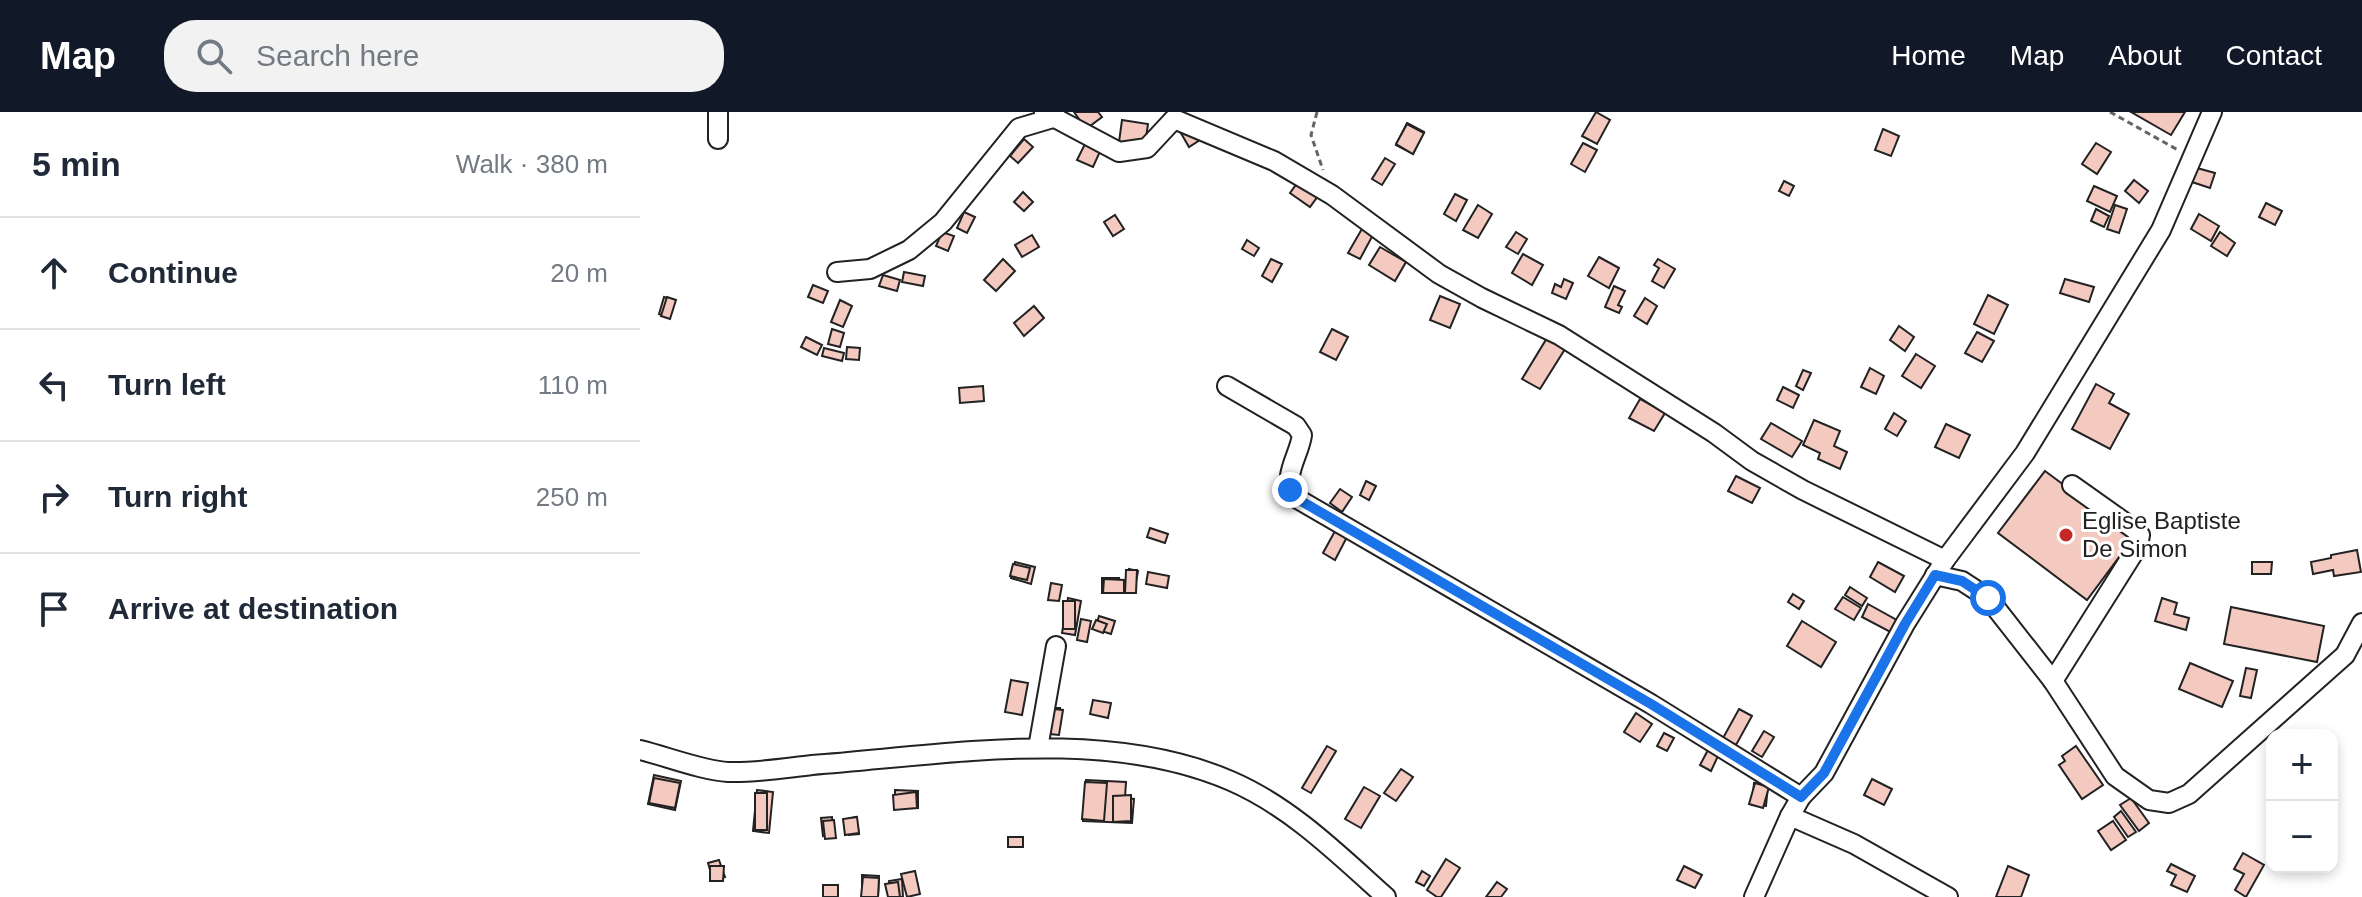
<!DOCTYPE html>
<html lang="en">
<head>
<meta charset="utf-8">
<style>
  body { margin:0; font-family:Helvetica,sans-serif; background:#f2f2f3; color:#1f2937 }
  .controls { position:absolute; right:24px; bottom:24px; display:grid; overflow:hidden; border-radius:16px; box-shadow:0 4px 12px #0003 }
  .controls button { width:72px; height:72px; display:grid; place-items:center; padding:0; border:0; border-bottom:2px solid #e0e1e3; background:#fff; color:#1f2937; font:40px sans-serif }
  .stop { position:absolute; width:24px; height:24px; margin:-18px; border:6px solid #1a73e8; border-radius:50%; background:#fff }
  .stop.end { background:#1a73e8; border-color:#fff; box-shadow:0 2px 8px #0008 }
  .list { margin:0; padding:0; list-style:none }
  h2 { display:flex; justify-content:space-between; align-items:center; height:104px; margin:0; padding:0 32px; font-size:34px }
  h2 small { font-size:26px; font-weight:400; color:#747a83 }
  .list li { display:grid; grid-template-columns:52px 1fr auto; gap:24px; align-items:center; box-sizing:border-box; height:112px; padding:0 32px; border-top:2px solid #e0e1e3 }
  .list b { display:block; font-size:30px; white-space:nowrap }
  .list em { font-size:26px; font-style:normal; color:#747a83 }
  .icon { flex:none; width:44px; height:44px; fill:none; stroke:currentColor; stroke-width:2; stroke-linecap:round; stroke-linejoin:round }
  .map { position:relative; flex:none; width:1722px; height:785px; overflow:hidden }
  header { display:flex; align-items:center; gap:48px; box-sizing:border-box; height:112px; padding:0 40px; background:#111827; color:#fff }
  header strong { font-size:38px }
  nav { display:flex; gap:44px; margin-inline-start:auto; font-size:28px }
  .search { width:560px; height:72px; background:#f2f2f3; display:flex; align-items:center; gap:20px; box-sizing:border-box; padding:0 28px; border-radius:32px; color:#747a83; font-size:30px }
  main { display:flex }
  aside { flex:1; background:#fff }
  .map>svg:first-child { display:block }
</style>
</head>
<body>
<header>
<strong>Map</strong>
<div class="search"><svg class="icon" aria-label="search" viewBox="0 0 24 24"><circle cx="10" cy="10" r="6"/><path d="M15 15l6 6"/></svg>Search here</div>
<nav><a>Home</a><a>Map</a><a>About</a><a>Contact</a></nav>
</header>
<main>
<aside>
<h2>5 min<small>Walk · 380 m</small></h2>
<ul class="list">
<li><svg class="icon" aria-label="ahead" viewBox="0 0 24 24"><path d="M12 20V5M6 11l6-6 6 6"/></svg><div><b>Continue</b></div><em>20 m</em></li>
<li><svg class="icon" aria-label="left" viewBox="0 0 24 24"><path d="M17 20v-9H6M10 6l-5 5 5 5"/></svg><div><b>Turn left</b></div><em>110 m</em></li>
<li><svg class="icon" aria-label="right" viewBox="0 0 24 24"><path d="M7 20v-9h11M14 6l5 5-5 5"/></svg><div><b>Turn right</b></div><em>250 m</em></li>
<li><svg class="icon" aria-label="arrive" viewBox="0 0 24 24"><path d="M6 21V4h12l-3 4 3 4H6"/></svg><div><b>Arrive at destination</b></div></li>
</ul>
</aside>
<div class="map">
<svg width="1722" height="785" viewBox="0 0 1722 785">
  <rect width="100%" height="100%" fill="#fff"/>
  <!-- building -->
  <g fill="#f3c9c0" stroke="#222" stroke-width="2">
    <polygon points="434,0 458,0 462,5 446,17"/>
    <polygon points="956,0 970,8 957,32 942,24"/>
    <polygon points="1491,0 1545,0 1531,23"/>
    <polygon points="482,8 508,12 505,33 479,30"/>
    <polygon points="767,11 784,20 773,42 756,33"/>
    <polygon points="767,12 784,21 773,42 756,32"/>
    <polygon points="538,16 563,26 549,35"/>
    <polygon points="1243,17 1259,24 1251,44 1235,38"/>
    <polygon points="384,27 393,35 378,51 370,44"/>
    <polygon points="447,28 462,35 453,55 437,48"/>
    <polygon points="943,31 957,38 945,60 931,52"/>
    <polygon points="1456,31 1471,40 1457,62 1442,52"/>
    <polygon points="745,46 755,52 742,73 732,67"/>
    <polygon points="1557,56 1575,61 1570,76 1552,70"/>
    <polygon points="1494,68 1508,79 1499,91 1485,79"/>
    <polygon points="1144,69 1154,74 1149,84 1139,79"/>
    <polygon points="658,70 678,84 670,95 650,81"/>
    <polygon points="1454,74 1477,84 1470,100 1447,89"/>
    <polygon points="383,80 393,90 384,99 374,90"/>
    <polygon points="815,82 827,88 816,109 804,102"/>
    <polygon points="1626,91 1642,99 1635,113 1619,105"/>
    <polygon points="838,93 852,102 838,126 823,118"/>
    <polygon points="1475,93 1487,97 1479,121 1467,117"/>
    <polygon points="1456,97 1469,104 1464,115 1451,109"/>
    <polygon points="324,100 335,105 327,121 317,116"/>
    <polygon points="1559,102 1579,114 1571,129 1551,117"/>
    <polygon points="475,103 484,117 473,124 464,110"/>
    <polygon points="723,115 734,121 720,147 708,141"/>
    <polygon points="302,120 314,124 308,139 296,134"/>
    <polygon points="876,120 887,127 878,142 866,135"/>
    <polygon points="1580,120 1595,131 1587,144 1571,134"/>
    <polygon points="392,123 399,135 382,145 375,133"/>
    <polygon points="607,128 619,136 614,144 602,137"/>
    <polygon points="740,135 766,150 755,169 729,153"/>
    <polygon points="883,142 903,153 892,173 872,161"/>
    <polygon points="959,145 979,156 969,176 948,164"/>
    <polygon points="363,147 375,159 356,179 344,168"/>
    <polygon points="631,147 642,152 632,170 622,164"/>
    <polygon points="1018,147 1035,157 1024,176 1012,169 1019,156 1014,153"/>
    <polygon points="264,160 285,164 283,174 262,170"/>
    <polygon points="243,163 260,168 257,179 239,174"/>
    <polygon points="924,167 933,171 926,187 912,181 915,172 921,175"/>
    <polygon points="1425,167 1454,175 1449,190 1420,181"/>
    <polygon points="173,173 188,179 183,191 168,185"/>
    <polygon points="974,174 985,179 978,193 982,195 979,201 965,195"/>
    <polygon points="1348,183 1368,193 1354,222 1334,212"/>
    <polygon points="800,184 820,192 810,216 790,208"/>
    <polygon points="24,185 34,188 29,205 19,202"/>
    <polygon points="27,185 36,188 30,207 21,204"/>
    <polygon points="1005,186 1017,194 1007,212 994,204"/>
    <polygon points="200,188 212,194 203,215 191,210"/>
    <polygon points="394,194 404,206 384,224 374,211"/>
    <polygon points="1259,214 1274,225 1265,239 1250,228"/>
    <polygon points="192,217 204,221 200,235 188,232"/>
    <polygon points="692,217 708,225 696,248 680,240"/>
    <polygon points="1337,220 1354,229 1342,250 1325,241"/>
    <polygon points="166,225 182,233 177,243 161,235"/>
    <polygon points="907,226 925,237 900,277 882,267"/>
    <polygon points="207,235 220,236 219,248 206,247"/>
    <polygon points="184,236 204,241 202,249 182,244"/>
    <polygon points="1276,242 1295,254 1281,276 1262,264"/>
    <polygon points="1230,256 1244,264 1236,282 1221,275"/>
    <polygon points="1163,258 1171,261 1163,278 1156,274"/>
    <polygon points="1456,272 1474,282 1469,291 1489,302 1470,337 1432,317"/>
    <polygon points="343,274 344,289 320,291 319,276"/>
    <polygon points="1143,275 1159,283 1153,296 1137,288"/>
    <polygon points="1000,287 1025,301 1014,319 989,306"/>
    <polygon points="1254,301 1266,309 1257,324 1245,317"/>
    <polygon points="1174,308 1200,319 1194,334 1207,340 1200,357 1178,347 1180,341 1163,333"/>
    <polygon points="1131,311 1162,329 1152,345 1121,327"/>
    <polygon points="1306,312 1330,323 1319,346 1295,335"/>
    <polygon points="1405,359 1494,425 1447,488 1358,421"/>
    <polygon points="1096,364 1120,376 1112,391 1088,379"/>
    <polygon points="726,369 736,374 729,388 720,383"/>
    <polygon points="700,377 712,385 702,400 690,391"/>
    <polygon points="510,416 528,422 525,431 507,425"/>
    <polygon points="695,419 707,425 695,448 683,441"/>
    <polygon points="1717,438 1721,460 1694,464 1693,458 1673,462 1671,450 1691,446 1691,443"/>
    <polygon points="375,450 395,455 391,472 371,466"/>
    <polygon points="1238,450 1264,464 1255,480 1230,465"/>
    <polygon points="1612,450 1632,450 1631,462 1612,462"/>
    <polygon points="373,452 390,456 387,468 370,464"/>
    <polygon points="489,457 498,459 494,481 486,480"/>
    <polygon points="486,458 497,458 496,481 485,481"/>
    <polygon points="508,460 529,464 527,476 506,472"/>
    <polygon points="462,466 479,466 480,480 462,481"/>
    <polygon points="464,467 484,468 484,481 463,481"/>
    <polygon points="411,471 422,473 419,489 408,488"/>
    <polygon points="1210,475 1227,486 1222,494 1205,483"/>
    <polygon points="1153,482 1164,489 1159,497 1148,490"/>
    <polygon points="1203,485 1221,496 1214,508 1195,497"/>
    <polygon points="428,486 441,489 435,523 422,521"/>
    <polygon points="1522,486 1537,491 1534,502 1549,506 1546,518 1515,509"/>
    <rect x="423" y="489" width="12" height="28"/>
    <polygon points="1228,492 1262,511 1256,523 1222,505"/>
    <polygon points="1591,495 1684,514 1677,550 1584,532"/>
    <polygon points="459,504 475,509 471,522 455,517"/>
    <polygon points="441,507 451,509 447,530 437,528"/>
    <polygon points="456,508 467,512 463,521 452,517"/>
    <polygon points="1162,509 1196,530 1181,555 1147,534"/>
    <polygon points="1550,551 1593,569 1582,595 1539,577"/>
    <polygon points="1606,556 1617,558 1611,586 1600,584"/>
    <polygon points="371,568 388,571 382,603 365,600"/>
    <polygon points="453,588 471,591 468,606 450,602"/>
    <polygon points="410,596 420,596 419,616 409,615"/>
    <polygon points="413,597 423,598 419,623 410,622"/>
    <polygon points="1099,597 1112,604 1096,633 1083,626"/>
    <polygon points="996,601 1012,612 1000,630 984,620"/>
    <polygon points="1124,619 1134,625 1122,645 1112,639"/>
    <polygon points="1024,621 1034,626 1027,639 1017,634"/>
    <polygon points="687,634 696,639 671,681 662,676"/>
    <polygon points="1436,634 1463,673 1442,687 1419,653 1425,649 1422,644"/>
    <polygon points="1068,638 1078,644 1071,659 1060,653"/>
    <polygon points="761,657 773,665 756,689 744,681"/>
    <polygon points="14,663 41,669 35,698 8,692"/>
    <polygon points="14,666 40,671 35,696 9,691"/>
    <polygon points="1232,667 1252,677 1244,693 1224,683"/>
    <polygon points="446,668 486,670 485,686 494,687 492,711 443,709"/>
    <polygon points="445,670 467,671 464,709 442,707"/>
    <polygon points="1114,671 1128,673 1126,694 1112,693"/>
    <polygon points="1115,671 1129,675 1123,696 1109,692"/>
    <polygon points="724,675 740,684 721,716 705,707"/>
    <polygon points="117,678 133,680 129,721 113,719"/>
    <polygon points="255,678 278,679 278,696 255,695"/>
    <polygon points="276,680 277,696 254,698 253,683"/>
    <rect x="115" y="681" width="12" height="37"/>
    <polygon points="491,683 491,709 473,710 473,684"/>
    <polygon points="1491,686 1509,711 1499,719 1480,693"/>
    <polygon points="1481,699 1496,720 1488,725 1474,705"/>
    <polygon points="192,705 194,722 183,724 181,706"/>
    <polygon points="216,705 219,722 209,723 207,707"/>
    <polygon points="217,705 219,721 205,723 203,707"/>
    <polygon points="194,708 196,726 185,727 183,709"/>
    <polygon points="1473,709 1486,728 1471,738 1458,719"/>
    <rect x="368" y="725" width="15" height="10"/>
    <polygon points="1603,741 1624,753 1606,785 1595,778 1604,762 1594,757"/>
    <polygon points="806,747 820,756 801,785 797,785 787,778"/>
    <polygon points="79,748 85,765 73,768 68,751"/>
    <polygon points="1531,752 1555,764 1547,780 1531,773 1536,763 1527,759"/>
    <polygon points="70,754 84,754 83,769 70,769"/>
    <polygon points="1044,754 1062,763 1055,776 1037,768"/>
    <polygon points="1368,754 1389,763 1381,785 1356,785"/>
    <polygon points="275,759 280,782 267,785 261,762"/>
    <polygon points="782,759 790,764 784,774 776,770"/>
    <polygon points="222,763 239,764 238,785 222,785"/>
    <polygon points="223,765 239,766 238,785 221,785"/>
    <polygon points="262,767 263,785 250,785 249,769"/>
    <polygon points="258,770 260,785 248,785 245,772"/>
    <polygon points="857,770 867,777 861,785 846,785"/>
    <rect x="183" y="773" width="15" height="12"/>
  </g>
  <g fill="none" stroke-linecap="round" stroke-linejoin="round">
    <defs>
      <g id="minor">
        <polyline points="78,0 78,27"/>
        <polyline points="404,0 479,40 507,36 534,7 634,49 692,83 799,162 842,186 919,223 1074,321 1112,349 1163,378 1305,448"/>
        <polyline points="197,160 230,157 269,138 303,110 379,16 416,5"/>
        <path d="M587 274 656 314 662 323C659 345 640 366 656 386L1011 592 1161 685"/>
        <polyline points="1295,463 1322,469 1348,486 1413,569 1475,664 1509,688 1529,691 1549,682 1705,543 1722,511"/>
        <polyline points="1413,569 1498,434 1500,423 1494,417 1432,373"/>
        <polyline points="398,636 416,534"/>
        <path d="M0 638C25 644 64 659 88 660 115 661 145 656 172 653 307 643 464 614 591 669 651 695 698 742 746 785"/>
        <polyline points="1150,704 1214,732 1308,785"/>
        <polyline points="1114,785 1150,704 1161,685 1184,661 1265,512 1305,448 1385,341 1521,118 1572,0"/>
      </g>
    </defs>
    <!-- minor casing -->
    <use href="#minor" stroke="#222" stroke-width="22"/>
    <!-- path -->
    <g stroke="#646464" stroke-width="3" stroke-dasharray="6 4" stroke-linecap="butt">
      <polyline points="677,0 671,23 683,58"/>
      <polyline points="1470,0 1538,38"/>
    </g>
    <!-- minor -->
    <use href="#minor" stroke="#fff" stroke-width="18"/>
  </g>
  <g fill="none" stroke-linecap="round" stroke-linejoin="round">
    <!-- route -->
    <polyline stroke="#1a73e8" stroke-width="10" points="650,378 656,386 1011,592 1161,685 1184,661 1265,512 1295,463 1322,469 1348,486"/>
  </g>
  <!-- markers -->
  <circle fill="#c62828" stroke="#fff" stroke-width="3" cx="1426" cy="423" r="8"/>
  <g text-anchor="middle" stroke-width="6" stroke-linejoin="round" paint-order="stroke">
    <!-- poi labels -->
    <g font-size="24" fill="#222" stroke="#fff" text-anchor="start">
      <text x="1442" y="417">Eglise Baptiste<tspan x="1442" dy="28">De Simon</tspan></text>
    </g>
  </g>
</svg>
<div class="controls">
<button>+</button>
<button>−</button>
</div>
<div class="stop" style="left:1348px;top:486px"></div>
<div class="stop end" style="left:650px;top:378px"></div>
</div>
</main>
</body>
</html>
